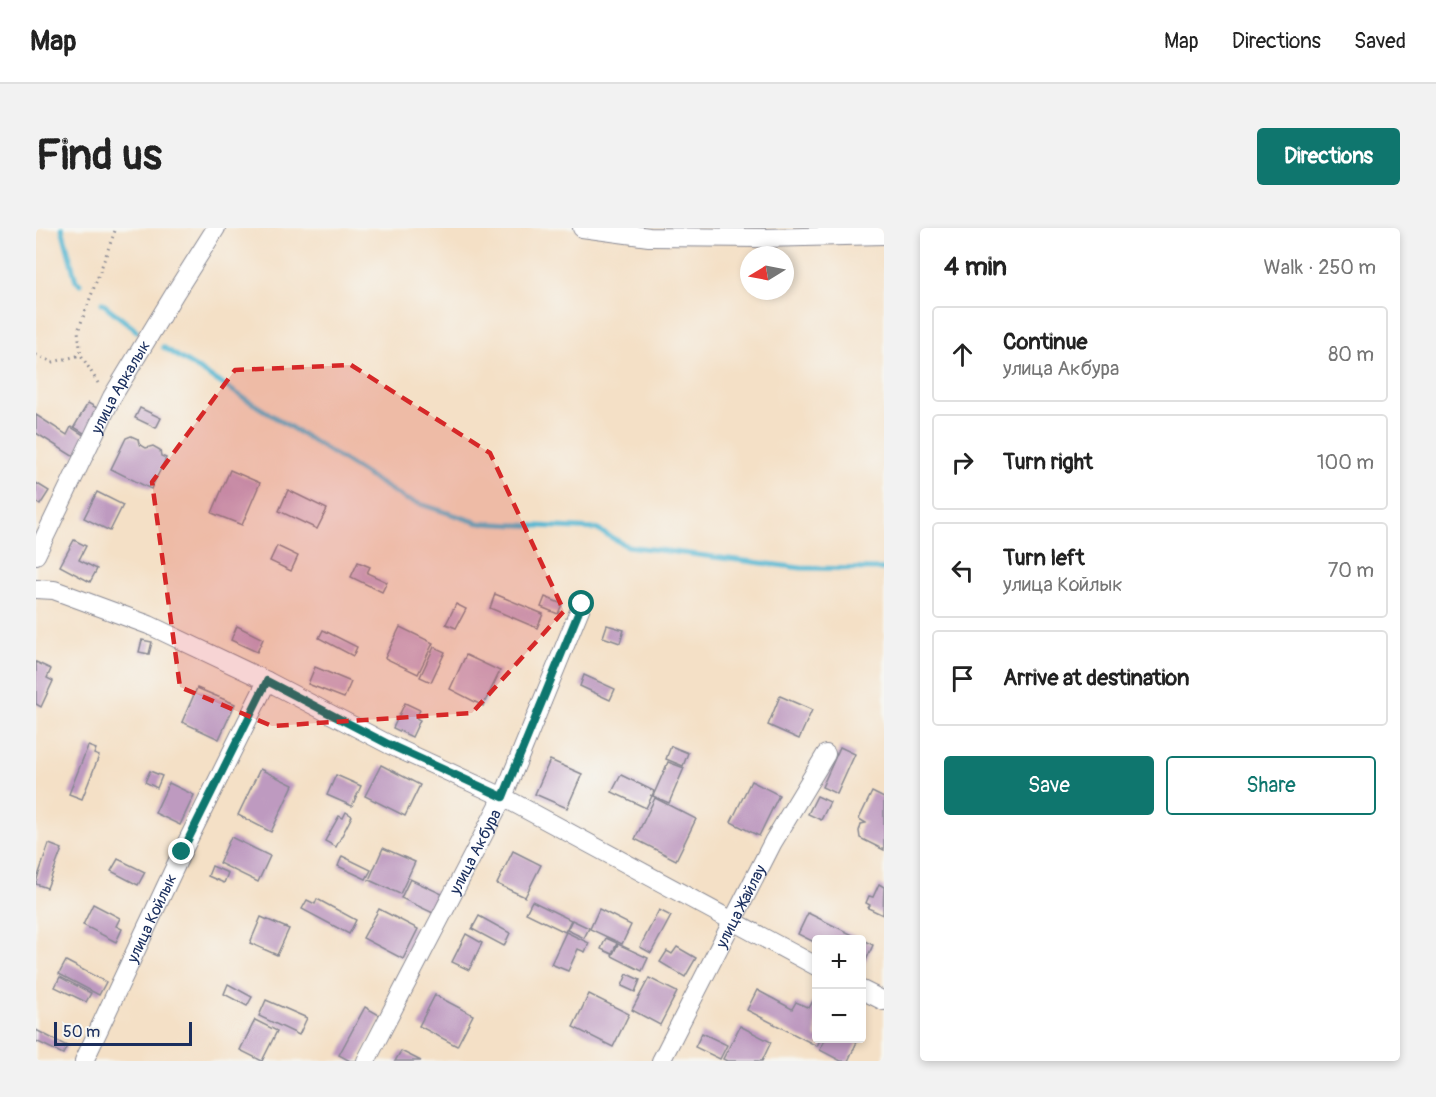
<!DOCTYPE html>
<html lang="en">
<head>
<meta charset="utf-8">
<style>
  body { margin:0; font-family:Pangolin,sans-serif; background:#f2f2f2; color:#222 }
  .controls { position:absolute; right:18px; bottom:18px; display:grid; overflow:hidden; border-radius:6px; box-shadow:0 3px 9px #0003 }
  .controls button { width:54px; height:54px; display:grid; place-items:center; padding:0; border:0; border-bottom:2px solid #e0e0e0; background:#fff; color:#222; font:30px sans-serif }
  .compass { position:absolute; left:704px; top:18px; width:54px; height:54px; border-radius:50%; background:#fff; box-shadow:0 3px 9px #0003; rotate:260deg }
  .scale { position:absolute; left:18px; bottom:15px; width:138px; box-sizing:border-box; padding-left:6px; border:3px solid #1b2f5e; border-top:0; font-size:16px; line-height:21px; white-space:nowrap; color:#1b2f5e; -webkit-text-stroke:4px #f6f6f2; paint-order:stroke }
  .stop { position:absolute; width:18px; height:18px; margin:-14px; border:4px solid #0f766e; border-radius:50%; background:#fff }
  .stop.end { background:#0f766e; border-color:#fff; box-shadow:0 2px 6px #0008 }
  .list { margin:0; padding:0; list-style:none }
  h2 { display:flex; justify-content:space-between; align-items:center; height:78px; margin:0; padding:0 24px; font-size:26px }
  h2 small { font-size:20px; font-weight:400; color:#767676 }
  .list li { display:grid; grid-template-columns:39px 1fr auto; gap:18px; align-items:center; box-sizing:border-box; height:96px; margin:0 12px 12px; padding:0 12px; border:2px solid #e0e0e0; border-radius:6px }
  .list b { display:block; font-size:22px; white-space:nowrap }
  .list p { margin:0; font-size:20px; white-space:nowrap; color:#767676 }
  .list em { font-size:20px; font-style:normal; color:#767676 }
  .actions { display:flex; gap:12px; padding:18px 24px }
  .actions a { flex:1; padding:14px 0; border:2px solid #0f766e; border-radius:6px; text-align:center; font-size:21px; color:#0f766e }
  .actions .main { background:#0f766e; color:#fff }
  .icon { flex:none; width:33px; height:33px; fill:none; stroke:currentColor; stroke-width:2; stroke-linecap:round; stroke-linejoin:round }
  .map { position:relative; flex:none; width:848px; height:833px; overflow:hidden; border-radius:6px }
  header { display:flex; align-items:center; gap:36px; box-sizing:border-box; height:84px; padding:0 30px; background:#fff; border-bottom:2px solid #e0e0e0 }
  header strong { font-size:28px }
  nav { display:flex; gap:33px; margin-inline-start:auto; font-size:21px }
  .intro { display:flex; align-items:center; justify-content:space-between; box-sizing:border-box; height:144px; padding:0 36px }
  h1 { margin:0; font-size:42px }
  .button { padding:15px 27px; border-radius:6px; background:#0f766e; color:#fff; font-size:21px; font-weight:700 }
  main { display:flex; gap:36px; padding:0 36px }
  aside { flex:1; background:#fff; border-radius:6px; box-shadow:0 3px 9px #0003 }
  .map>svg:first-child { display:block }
</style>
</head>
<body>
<header>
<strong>Map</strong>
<nav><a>Map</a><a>Directions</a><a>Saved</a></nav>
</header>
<div class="intro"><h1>Find us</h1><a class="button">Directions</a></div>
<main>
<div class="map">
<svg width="848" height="833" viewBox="0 0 848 833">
  <rect width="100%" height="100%" fill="#f6f6f2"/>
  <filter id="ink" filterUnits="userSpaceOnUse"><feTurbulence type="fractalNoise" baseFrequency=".0167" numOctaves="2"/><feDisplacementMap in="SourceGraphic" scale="12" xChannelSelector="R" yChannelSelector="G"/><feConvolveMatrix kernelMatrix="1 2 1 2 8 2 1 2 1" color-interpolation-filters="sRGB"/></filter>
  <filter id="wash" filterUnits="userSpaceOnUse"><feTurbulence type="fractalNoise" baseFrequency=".008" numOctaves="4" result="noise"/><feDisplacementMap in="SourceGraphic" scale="24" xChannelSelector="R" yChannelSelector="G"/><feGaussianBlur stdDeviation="1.35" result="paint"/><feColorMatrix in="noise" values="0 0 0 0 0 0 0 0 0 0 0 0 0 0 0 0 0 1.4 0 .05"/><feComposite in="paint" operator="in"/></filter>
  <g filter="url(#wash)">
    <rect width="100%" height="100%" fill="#f4e0c6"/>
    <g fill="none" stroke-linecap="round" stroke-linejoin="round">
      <!-- stream -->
      <g stroke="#54b7d2" stroke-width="5">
        <polyline points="26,0 40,53 44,56"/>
        <polyline points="66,75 101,103"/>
        <polyline points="127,119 369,271 443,295 560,301 591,318 765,340 848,341"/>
      </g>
    </g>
    <g id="blocks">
      <!-- building -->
      <g fill="#be9ac0">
        <polygon points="52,175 66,183 51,207 38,199"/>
        <polygon points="104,180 125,190 120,200 99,190"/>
        <polygon points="0,187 31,207 35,199 51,209 38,229 0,205"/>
        <polygon points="95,208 102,211 103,216 110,220 117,218 124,222 125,228 130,230 115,261 75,241 90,210"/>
        <polygon points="194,242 224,255 206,297 176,285"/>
        <polygon points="0,255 13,263 4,277 0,274"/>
        <polygon points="252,262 291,281 281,301 243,283"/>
        <polygon points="61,264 87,277 74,303 48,290"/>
        <polygon points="38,312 50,318 43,332 61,341 54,354 24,338"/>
        <polygon points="241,318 262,328 255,343 234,333"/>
        <polygon points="322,334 334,339 331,345 351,354 346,364 315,349"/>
        <polygon points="459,366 507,386 501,400 454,380"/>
        <polygon points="509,369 526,376 522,386 505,379"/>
        <polygon points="420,376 430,381 420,400 410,396"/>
        <polygon points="571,397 588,402 584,415 567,409"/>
        <polygon points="201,398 227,411 221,424 195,412"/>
        <polygon points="364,399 397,415 382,446 349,430"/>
        <polygon points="287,402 321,419 317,428 283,410"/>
        <polygon points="106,412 116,414 113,426 103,424"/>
        <polygon points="398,419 409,424 395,454 384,449"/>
        <polygon points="430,427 464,443 447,478 414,461"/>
        <polygon points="0,434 15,441 11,450 17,453 5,479 0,476"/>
        <polygon points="279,439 315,454 308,470 272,456"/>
        <polygon points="548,447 579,461 574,472 544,458"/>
        <polygon points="161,460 199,476 183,511 146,494"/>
        <polygon points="744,468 776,482 763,511 732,497"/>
        <polygon points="369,475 384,482 380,490 384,492 376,509 357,500"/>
        <polygon points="52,518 60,521 58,526 63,528 46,571 33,566"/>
        <polygon points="635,518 652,525 647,538 630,531"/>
        <polygon points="804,519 819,526 801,566 786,559"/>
        <polygon points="514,532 546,546 531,580 499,566"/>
        <polygon points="632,534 648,540 633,575 617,568"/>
        <polygon points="345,537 384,557 369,588 329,568"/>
        <polygon points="224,541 257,557 235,604 202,587"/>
        <polygon points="114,543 126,548 121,560 109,554"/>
        <polygon points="300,547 325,558 316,578 291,567"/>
        <polygon points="585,547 618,563 616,568 614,567 616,568 610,580 576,564"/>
        <polygon points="715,553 743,567 723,608 695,594"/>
        <polygon points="133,555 158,567 144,597 119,585"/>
        <polygon points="836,564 848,570 848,622 824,610 823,603 825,596 830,595 823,591"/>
        <polygon points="781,568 794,574 785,592 772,586"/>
        <polygon points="619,570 660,591 640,632 599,611"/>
        <polygon points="310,584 316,588 300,619 289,613 303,588 307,590"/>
        <polygon points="195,609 234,628 222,654 183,635"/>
        <polygon points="13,616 26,621 11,660 0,656 0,654"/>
        <polygon points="347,620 379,634 364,666 333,652"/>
        <polygon points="477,623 505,637 489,669 461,656"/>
        <polygon points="306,628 335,642 330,651 302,638"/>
        <polygon points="82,631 109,644 102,657 75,643"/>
        <polygon points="176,638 192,645 188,655 172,648"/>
        <polygon points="374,651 406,666 397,685 365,670"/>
        <polygon points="843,656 848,659 847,687 832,680 834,677 830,675 833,668 837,669"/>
        <polygon points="281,671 320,692 313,706 266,681 271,672 279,676"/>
        <polygon points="496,673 535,692 529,704 490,685"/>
        <polygon points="57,676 84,690 80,698 86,701 80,714 47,697"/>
        <polygon points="343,681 382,701 367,731 327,710"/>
        <polygon points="563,681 595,697 586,716 554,701"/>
        <polygon points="623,682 635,688 615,725 604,719"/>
        <polygon points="772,685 837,717 826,741 826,712 780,712 780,715 762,706"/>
        <polygon points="443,688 474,705 468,718 436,701"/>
        <polygon points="225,689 253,701 241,727 214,715"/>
        <polygon points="536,692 553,700 548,710 531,702"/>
        <polygon points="530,704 553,715 549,724 542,721 532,743 515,736"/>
        <polygon points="430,706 446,715 433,742 416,734"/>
        <polygon points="570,710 581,715 576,726 565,721"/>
        <polygon points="582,716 612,730 606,743 576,728"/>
        <polygon points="641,719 660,730 649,749 624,734 631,723 636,726"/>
        <polygon points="30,733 70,754 63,767 23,746"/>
        <polygon points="591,746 604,752 599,764 586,758"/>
        <polygon points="24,749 55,765 50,774 19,759"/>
        <polygon points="613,750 641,764 624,797 596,782"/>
        <polygon points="192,756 216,769 211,778 188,766"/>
        <polygon points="721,762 756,781 760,774 773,780 777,773 780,775 780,810 785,810 781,818 711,782"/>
        <polygon points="553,766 593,786 577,819 537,799"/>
        <polygon points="399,767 437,787 421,818 383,798"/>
        <polygon points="230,772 271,790 263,807 223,788"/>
        <polygon points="329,779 345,788 321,833 314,833 303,827"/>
        <polygon points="219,792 241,803 226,833 204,822"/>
        <polygon points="704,798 735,814 726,833 691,833 687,831"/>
        <polygon points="0,802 31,818 27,826 0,813"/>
        <polygon points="666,805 691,817 684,831 659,819"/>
        <polygon points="790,810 813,810 821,814 812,833 805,833 784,822"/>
        <polygon points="365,823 385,833 359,833"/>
      </g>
    </g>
  </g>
  <g filter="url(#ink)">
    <use href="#blocks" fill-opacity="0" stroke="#888892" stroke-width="1.5"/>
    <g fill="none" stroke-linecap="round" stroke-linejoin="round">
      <defs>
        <g id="minor">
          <polyline points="546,0 613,9 728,10 848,7"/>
          <path id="s1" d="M0 327 76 169 139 65 180 0"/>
          <polyline points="0,361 18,362 113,397 231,453 352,516 467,569 780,738"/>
          <polyline points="826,762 848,773"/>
          <path id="s2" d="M48 833 146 624 231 453"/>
          <path id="s3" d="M330 833 467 569 546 376"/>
          <path id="s4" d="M625 833 737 614 790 526"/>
        </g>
      </defs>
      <!-- minor casing -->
      <use href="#minor" stroke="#888892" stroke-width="20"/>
      <!-- path -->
      <g stroke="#888892" stroke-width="3" stroke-dasharray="1.5 4.5" stroke-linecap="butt">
        <polyline points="0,127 17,134 45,127"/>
        <polyline points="62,155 45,127 42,103 80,0"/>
      </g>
      <!-- minor -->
      <use href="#minor" stroke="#fff" stroke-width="18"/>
    </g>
  </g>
  <g fill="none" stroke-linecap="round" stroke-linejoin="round" filter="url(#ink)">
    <!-- route -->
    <polyline stroke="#0f766e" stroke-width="8" points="146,624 231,453 352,516 467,569 546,376"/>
  </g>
  <!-- marked area -->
  <path fill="#d62828" fill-opacity="0.2" stroke="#d62828" stroke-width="4.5" stroke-dasharray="12 8" stroke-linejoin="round" d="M315 137 454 225 528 383 436 485 236 498 144 459 116 254 199 142Z"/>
  <g text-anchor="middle" stroke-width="4.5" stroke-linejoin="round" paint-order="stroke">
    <!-- street labels -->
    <g font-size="16" fill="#1b2f5e" stroke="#f6f6f2">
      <text dy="6" stroke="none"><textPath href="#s1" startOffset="188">улица Аркалык</textPath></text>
      <text dy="6" stroke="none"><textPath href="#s3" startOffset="236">улица Акбура</textPath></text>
      <text dy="6" stroke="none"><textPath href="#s4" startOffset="174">улица Жайлау</textPath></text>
      <text dy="6" stroke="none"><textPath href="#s2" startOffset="158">улица Койлык</textPath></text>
    </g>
  </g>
</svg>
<div class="controls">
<button>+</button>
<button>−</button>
</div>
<svg class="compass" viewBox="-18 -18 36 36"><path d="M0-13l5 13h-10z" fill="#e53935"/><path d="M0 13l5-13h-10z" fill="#767676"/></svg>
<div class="scale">50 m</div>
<div class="stop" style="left:546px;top:376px"></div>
<div class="stop end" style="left:146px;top:624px"></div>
</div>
<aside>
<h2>4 min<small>Walk · 250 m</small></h2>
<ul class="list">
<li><svg class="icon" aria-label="ahead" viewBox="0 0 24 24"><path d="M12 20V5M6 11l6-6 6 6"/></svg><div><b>Continue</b><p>улица Акбура</p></div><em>80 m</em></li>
<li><svg class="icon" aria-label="right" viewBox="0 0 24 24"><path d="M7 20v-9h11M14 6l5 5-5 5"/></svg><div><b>Turn right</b></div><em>100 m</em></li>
<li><svg class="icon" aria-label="left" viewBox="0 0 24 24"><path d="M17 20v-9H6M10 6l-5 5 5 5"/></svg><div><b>Turn left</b><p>улица Койлык</p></div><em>70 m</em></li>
<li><svg class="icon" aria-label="arrive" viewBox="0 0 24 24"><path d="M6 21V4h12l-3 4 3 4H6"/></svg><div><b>Arrive at destination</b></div></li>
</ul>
<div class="actions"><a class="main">Save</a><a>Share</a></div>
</aside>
</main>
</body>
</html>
